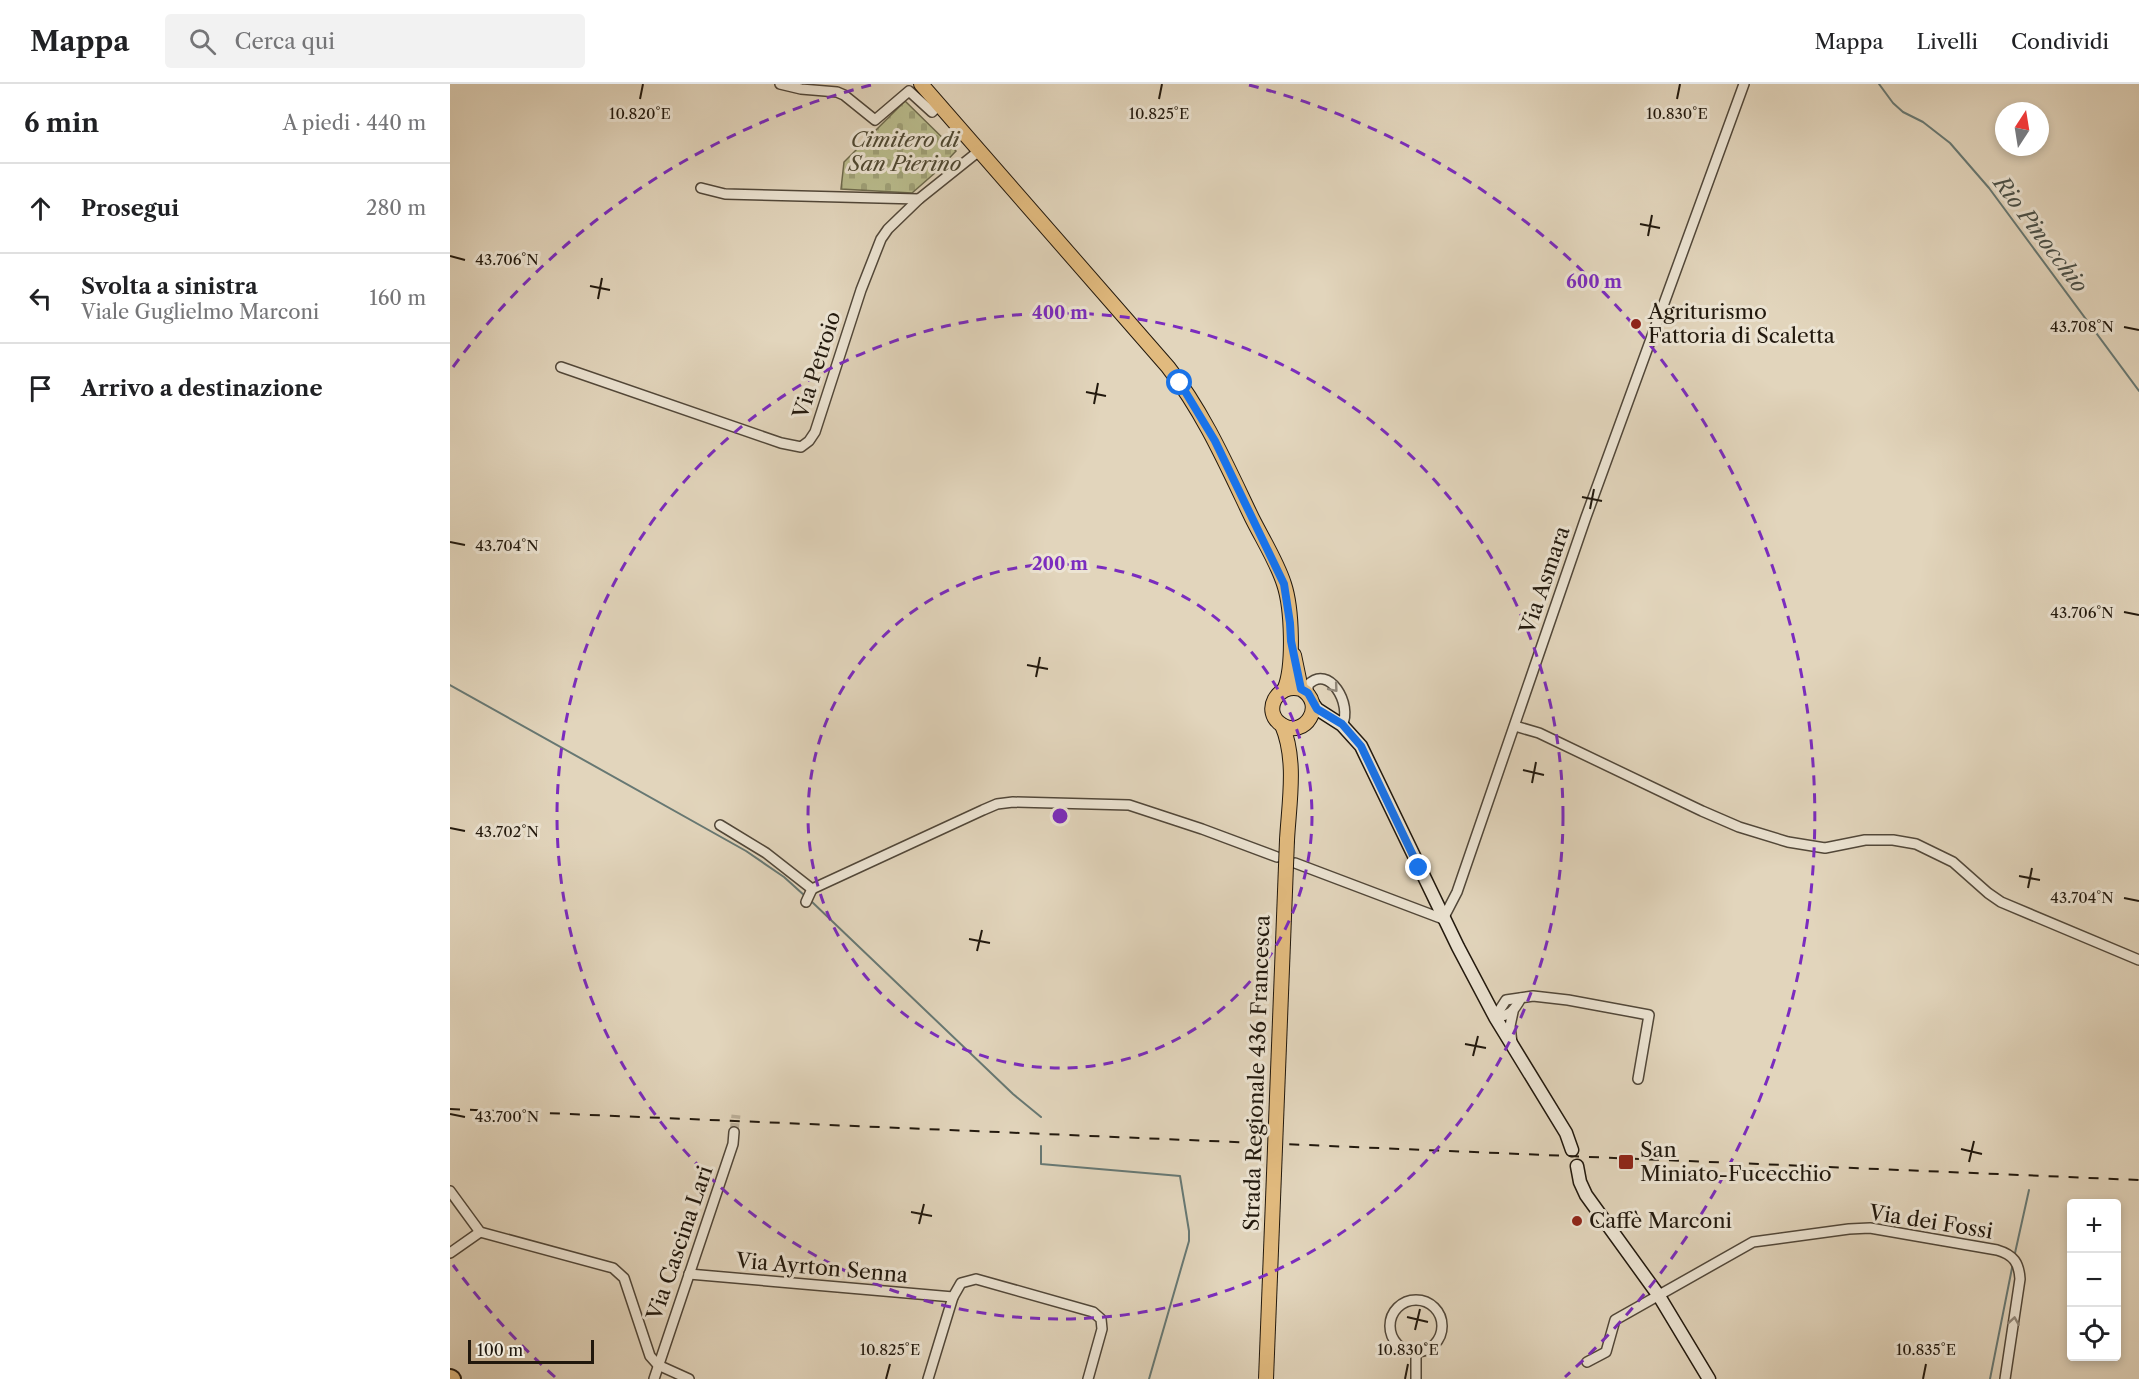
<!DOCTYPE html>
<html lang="it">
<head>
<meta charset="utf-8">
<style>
  body { margin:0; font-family:"Libre Caslon Text",serif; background:#f2f2f2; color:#202124 }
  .controls { position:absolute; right:18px; bottom:18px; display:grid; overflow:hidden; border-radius:6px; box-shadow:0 3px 9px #0003 }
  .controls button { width:54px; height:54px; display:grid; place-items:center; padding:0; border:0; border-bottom:2px solid #e0e0e0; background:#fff; color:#202124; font:30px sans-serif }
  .compass { position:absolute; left:1545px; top:18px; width:54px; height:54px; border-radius:50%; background:#fff; box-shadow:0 3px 9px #0003; rotate:12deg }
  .scale { position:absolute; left:18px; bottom:15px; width:126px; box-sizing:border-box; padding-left:6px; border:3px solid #21180d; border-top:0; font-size:16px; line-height:21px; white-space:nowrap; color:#21180d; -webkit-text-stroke:4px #ece4d3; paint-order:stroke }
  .stop { position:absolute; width:18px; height:18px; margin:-14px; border:4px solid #1a73e8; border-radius:50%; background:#fff }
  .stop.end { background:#1a73e8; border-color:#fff; box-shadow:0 2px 6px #0008 }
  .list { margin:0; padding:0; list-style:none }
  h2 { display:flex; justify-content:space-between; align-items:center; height:78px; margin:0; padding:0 24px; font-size:26px }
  h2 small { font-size:20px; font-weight:400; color:#757577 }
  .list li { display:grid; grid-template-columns:39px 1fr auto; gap:18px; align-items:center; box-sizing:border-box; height:90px; padding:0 24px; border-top:2px solid #e0e0e0 }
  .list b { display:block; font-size:22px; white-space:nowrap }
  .list p { margin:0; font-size:20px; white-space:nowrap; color:#757577 }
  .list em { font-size:20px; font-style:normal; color:#757577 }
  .icon { flex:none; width:33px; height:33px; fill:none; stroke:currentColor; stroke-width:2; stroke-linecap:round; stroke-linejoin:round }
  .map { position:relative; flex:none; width:1689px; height:1295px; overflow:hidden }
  header { display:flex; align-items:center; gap:36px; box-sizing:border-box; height:84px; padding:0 30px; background:#fff; border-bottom:2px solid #e0e0e0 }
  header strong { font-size:28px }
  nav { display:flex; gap:33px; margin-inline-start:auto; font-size:21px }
  .search { width:420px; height:54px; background:#f2f2f2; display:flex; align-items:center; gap:15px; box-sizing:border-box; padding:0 21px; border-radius:6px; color:#757577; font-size:22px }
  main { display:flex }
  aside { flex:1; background:#fff }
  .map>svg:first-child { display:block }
</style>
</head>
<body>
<header>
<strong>Mappa</strong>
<div class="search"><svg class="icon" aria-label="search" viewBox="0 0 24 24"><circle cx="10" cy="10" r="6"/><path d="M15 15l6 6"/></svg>Cerca qui</div>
<nav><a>Mappa</a><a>Livelli</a><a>Condividi</a></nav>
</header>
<main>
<aside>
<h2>6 min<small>A piedi · 440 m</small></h2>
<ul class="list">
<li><svg class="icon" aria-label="ahead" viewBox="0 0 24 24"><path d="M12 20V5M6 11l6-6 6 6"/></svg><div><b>Prosegui</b></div><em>280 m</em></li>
<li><svg class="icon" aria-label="left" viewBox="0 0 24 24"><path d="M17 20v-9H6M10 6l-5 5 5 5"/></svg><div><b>Svolta a sinistra</b><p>Viale Guglielmo Marconi</p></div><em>160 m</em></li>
<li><svg class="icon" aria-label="arrive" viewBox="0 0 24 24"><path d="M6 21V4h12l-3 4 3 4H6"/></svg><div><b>Arrivo a destinazione</b></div></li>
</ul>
</aside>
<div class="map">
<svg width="1689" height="1295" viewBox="0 0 1689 1295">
  <defs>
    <pattern id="cemetery-stones" width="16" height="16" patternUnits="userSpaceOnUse" patternTransform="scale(1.5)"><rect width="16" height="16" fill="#b9bc8d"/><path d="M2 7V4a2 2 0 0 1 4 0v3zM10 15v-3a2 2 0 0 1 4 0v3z" fill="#9fa178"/></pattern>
  </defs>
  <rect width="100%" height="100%" fill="#e2d5bc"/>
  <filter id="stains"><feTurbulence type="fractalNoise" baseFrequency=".00333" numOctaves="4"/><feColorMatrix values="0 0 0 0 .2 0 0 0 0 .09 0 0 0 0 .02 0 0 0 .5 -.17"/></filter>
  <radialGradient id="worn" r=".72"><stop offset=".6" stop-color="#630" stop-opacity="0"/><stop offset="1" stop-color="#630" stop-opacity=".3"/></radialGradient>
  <!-- cemetery -->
  <polygon fill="url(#cemetery-stones)" stroke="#6d6a4d" stroke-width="1.5" points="455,17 506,67 486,88 462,109 391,105 394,78"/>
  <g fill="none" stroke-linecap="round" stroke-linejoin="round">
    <!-- stream -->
    <g stroke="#677873" stroke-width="2">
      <polyline points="1429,0 1443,19 1453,28 1473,38 1500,59 1539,104 1689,307"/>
      <polyline points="0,601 296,767 334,793 355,812"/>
      <polyline points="360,816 563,1010 591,1033"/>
      <polyline points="591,1062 591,1080 730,1092 739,1147 739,1157 699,1295"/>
      <polyline points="1565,1169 1579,1106"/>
      <polyline points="1540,1295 1563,1179"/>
    </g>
    <!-- street-tunnel -->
    <polyline stroke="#bbaf99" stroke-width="9" stroke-dasharray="9 4.5" stroke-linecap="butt" points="284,1048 286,1031"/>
    <defs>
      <g id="street">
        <polyline points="330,0 351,5 387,8 394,11 425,36 459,7 482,28 489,21"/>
        <polyline points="251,104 275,110 469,115"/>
        <polyline points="111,283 331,359 351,363 359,357 365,348 411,206 431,155 438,145 469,115 529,67"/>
        <path d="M858 609V601C879 579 903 621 892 641"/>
        <polyline points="1065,642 1089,649 1252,727 1289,743 1338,758 1375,764 1415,756 1443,756 1466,760 1503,778 1538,809 1551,818 1689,876"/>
        <polyline points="270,741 316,769 362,805"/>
        <polyline points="845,779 993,835 1007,808 1136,433 1294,0"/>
        <polyline points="362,805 533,726 547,720 563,718 679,721 752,745 827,773"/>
        <polyline points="356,818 362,805"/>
        <polyline points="1045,933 1056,916 1083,912 1118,916 1199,931 1188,995"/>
        <path d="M1045 933C1060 932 1064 927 1071 914"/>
        <polyline points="1062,959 1060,942 1063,928"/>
        <polyline points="0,1107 30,1148 163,1184 174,1194 200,1272 208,1281 239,1295"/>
        <polyline points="0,1169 30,1148"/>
        <polyline points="239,1190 503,1213"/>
        <circle cx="966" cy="1242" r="26"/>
        <path d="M1137 1278 1156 1268 1165 1236 1303 1158 1399 1145 1420 1144 1547 1166C1564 1171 1569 1179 1570 1195L1555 1295"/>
        <polyline points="204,1295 283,1060 284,1048"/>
        <polyline points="478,1295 503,1213 511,1199 526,1195 643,1228 651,1235 652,1245 638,1295"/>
        <polyline points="966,1295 966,1269"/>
      </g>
      <g id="secondary">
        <polyline points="862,618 867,625 892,641 911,662 1008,863 1045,933 1116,1049 1122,1066"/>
        <polyline points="1127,1082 1130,1098 1136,1111 1209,1212 1259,1295"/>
      </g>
      <g id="primary">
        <path d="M471 0 718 283C754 329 777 382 802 434 813 456 827 478 834 500 842 524 844 581 835 604"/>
        <path d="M844 571 851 605C877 620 855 655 832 641 811 628 827 598 851 605"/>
        <path d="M832 641C847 676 839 719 837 756"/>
      </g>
      <polyline id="highway" points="0,1294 2,1295"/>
    </defs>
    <!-- street casing -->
    <use href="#street" stroke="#514739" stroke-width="12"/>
    <!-- secondary casing -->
    <use href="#secondary" stroke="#21180d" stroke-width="15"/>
    <!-- primary casing -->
    <use href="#primary" stroke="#21180d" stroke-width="16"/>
    <!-- highway casing -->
    <use href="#highway" stroke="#21180d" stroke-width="20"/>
    <!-- street -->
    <use href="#street" stroke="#ece4d3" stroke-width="9"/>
    <!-- secondary -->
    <use href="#secondary" stroke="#ece4d3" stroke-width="12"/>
    <!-- primary -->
    <use href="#primary" stroke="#e1ba7e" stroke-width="14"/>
    <!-- highway -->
    <use href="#highway" stroke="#e1ba7e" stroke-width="16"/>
    <!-- rail -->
    <polyline stroke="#21180d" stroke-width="2" stroke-dasharray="10 10" stroke-linecap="butt" points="0,1025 1689,1096"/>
    <defs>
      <polyline id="primary-bridge" points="816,1295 837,756"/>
    </defs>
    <!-- primary-bridge casing -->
    <use href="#primary-bridge" stroke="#21180d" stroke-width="16" stroke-linecap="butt"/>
    <!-- primary-bridge -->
    <use href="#primary-bridge" stroke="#e1ba7e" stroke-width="14"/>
  </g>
  <!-- one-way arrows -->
  <defs><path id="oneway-chevron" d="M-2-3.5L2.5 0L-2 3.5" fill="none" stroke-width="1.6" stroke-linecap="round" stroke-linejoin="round" transform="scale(1.5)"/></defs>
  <g stroke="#91887a">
    <use href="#oneway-chevron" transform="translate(884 604) rotate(50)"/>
    <use href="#oneway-chevron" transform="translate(1564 1237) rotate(-81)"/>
  </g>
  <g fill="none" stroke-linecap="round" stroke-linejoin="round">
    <!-- route -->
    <polyline stroke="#1a73e8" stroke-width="8" points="730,299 765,357 834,500 840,539 841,557 851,605 858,609 867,625 892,640 911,662 969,784"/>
  </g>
  <!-- ticks -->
  <path fill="none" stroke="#21180d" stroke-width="2" d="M190 15 193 0M709 15 712 0M1227 15 1230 0M1190 140 1210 144M1198 152 1202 131M0 172 15 176M140 202 160 206M148 215 152 194M1674 243 1689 246M636 308 656 312M644 320 648 299M1132 413 1152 417M1140 425 1144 405M0 458 15 461M1674 528 1689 531M577 581 598 585M586 593 590 573M1073 686 1094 691M1082 699 1086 678M0 744 15 747M1569 792 1590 796M1578 804 1582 784M1674 814 1689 817M519 855 540 859M527 867 532 846M1015 960 1036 964M1023 972 1028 952M0 1030 15 1033M1511 1065 1532 1070M1519 1078 1524 1057M461 1128 482 1132M469 1140 474 1120M957 1233 978 1238M965 1246 970 1225M436 1295 440 1280M955 1295 958 1280M1473 1295 1476 1280"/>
  <!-- distance rings -->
  <g fill="none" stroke="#7b2cbf" stroke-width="3" stroke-dasharray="10 8">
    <circle cx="610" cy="732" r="252"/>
    <circle cx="610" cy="732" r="503"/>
    <path d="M105 1293A755 755 0 0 1 3 1181M3 283A755 755 0 0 1 421 1M799 1A755 755 0 0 1 1115 1293"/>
  </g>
  <!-- markers -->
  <g fill="#8f2418" stroke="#ece4d3" stroke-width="2">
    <circle cx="1186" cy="240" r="6"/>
    <rect x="1168" y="1070" width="16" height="16" rx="3"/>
    <circle cx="1127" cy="1137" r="6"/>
  </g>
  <g text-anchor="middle" stroke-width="6" stroke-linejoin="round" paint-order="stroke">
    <!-- park labels -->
    <g font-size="21" font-style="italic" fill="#4f4933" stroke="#ece4d3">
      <text x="455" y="63">Cimitero di<tspan x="455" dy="24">San Pierino</tspan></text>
    </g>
    <!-- poi labels -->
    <g font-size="21" fill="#21180d" stroke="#ece4d3" text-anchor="start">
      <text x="1198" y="235">Agriturismo<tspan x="1198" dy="24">Fattoria di Scaletta</tspan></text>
      <text x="1190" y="1073">San<tspan x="1190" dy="24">Miniato-Fucecchio</tspan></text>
      <text x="1139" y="1144">Caffè Marconi</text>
    </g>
    <!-- street labels -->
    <g font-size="21" fill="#21180d" stroke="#ece4d3">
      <text transform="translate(367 281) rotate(-72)" y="7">Via Petroio</text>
      <text transform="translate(1095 496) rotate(-71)" y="7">Via Asmara</text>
      <text transform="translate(807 989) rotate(-88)" y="7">Strada Regionale 436 Francesca</text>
      <text transform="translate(1481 1138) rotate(9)" y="7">Via dei Fossi</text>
      <text transform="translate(230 1159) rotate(-71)" y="7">Via Cascina Lari</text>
      <text transform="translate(372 1184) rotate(5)" y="7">Via Ayrton Senna</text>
    </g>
    <!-- water labels -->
    <g font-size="22" font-style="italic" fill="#4a5048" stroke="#ece4d3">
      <text transform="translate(1591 150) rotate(53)" y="8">Rio Pinocchio</text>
    </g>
  </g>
  <g font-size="15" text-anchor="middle" fill="#21180d" stroke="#ece4d3" stroke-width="6" stroke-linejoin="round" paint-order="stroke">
    <text x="190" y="35">10.820°E</text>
    <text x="709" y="35">10.825°E</text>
    <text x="1227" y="35">10.830°E</text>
    <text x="57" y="181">43.706°N</text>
    <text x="1632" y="248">43.708°N</text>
    <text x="57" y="467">43.704°N</text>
    <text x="1632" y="534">43.706°N</text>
    <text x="57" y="753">43.702°N</text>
    <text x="1632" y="819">43.704°N</text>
    <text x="57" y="1038">43.700°N</text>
    <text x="440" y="1271">10.825°E</text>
    <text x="958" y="1271">10.830°E</text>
    <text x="1476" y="1271">10.835°E</text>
  </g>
  <circle cx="610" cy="732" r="9" fill="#7b2cbf" stroke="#ece4d3" stroke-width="3"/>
  <g font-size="18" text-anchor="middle" font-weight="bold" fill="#7b2cbf" stroke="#ece4d3" stroke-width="6" stroke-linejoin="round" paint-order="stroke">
    <text x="1144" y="204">600 m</text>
    <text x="610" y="235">400 m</text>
    <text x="610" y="486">200 m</text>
  </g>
  <rect width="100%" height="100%" filter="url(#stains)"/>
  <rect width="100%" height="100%" fill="url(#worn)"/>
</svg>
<div class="controls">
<button>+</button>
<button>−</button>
<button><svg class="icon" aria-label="locate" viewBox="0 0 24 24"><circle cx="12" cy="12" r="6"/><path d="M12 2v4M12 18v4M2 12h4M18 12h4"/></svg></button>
</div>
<svg class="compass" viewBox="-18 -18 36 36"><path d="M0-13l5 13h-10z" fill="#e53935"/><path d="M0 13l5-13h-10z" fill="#757577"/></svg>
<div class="scale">100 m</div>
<div class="stop" style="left:730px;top:299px"></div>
<div class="stop end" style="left:969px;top:784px"></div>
</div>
</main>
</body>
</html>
